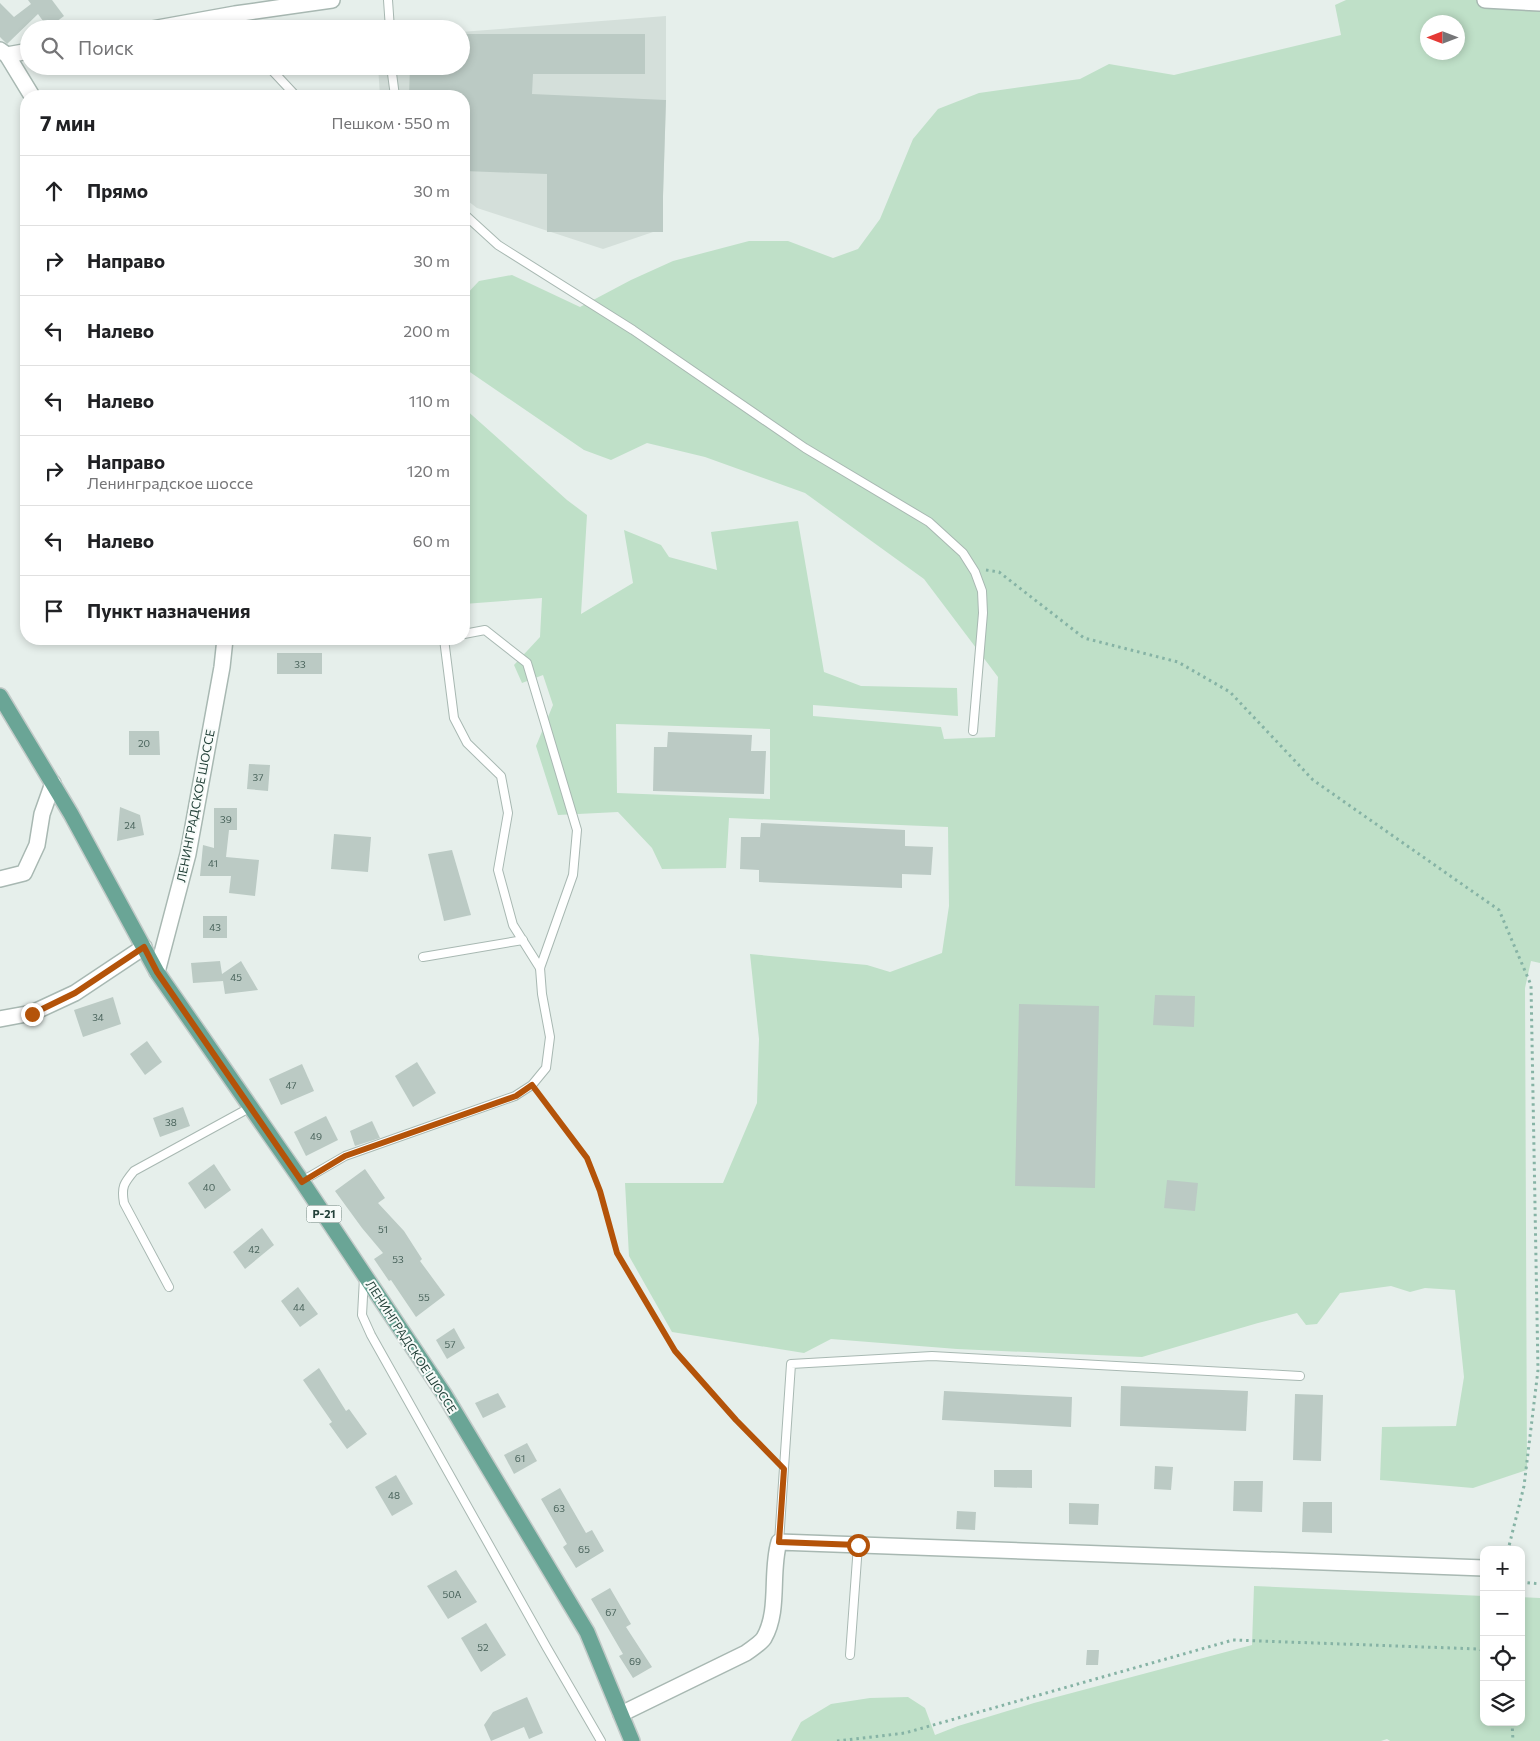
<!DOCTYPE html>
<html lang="ru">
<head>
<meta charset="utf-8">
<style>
  body { margin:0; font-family:Commissioner,sans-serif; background:#f2f2f2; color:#202124 }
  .controls { position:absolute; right:15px; bottom:15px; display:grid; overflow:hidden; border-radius:10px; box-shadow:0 2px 8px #0003 }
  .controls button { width:45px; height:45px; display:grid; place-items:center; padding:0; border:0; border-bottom:1px solid #e0e0e0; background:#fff; color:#202124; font:25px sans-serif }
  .compass { position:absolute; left:1420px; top:15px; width:45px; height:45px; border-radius:50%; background:#fff; box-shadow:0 2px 8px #0003; rotate:270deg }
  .stop { position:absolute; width:15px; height:15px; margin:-11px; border:4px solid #b45309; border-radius:50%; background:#fff }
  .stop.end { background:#b45309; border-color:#fff; box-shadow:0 1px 5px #0008 }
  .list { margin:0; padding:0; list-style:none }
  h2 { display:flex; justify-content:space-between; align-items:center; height:65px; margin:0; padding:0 20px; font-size:21px }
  h2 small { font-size:16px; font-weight:400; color:#757577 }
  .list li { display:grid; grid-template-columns:32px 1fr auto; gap:15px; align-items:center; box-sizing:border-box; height:70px; padding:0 20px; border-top:1px solid #e0e0e0 }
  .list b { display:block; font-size:19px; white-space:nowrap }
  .list p { margin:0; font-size:16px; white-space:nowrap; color:#757577 }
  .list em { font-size:16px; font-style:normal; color:#757577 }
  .icon { flex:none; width:28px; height:28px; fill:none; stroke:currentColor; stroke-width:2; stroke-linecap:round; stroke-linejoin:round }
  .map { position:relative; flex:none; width:1540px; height:1741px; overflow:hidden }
  .search { position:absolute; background:#fff; box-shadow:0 2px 8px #0003; left:20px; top:20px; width:450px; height:55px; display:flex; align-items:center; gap:12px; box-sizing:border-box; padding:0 18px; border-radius:28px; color:#757577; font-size:19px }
  .panel { position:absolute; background:#fff; box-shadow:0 2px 8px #0003; left:20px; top:90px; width:450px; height:555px; border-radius:20px }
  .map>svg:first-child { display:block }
</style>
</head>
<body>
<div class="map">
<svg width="1540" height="1741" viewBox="0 0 1540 1741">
  <rect width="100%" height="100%" fill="#e6efeb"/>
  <!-- built -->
  <polygon fill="#d4dfda" points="666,16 666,100 663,196 659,230 603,249 477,208 464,198 464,96 380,96 378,66 461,66 461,32"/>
  <!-- green -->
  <g fill="#bfe0c8" fill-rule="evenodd">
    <path d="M1346 0H1540V963L1531 961 1525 988 1527 1470 1473 1488 1380 1480 1382 1427 1456 1426 1464 1377 1455 1290 1425 1288 1410 1292 1391 1286 1340 1293 1317 1324 1306 1325 1297 1313 1258 1323 1142 1357 957 1349 831 1339 804 1353 672 1332 629 1256 625 1183H723L757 1103 759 1039 750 954 867 965 890 972 942 953 949 906 948 827 729 818 726 868 662 869 652 848 618 812 558 815 536 746 553 705 543 675 522 683 514 665 540 637 542 598 464 604V408L567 500 587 515 581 614 633 583 624 530 661 545 669 557 717 570 711 532 798 521 824 672 861 686 957 688 958 716 813 705V716L941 727 944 739 995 737 998 677 924 579 805 493 705 457 647 443 611 460 584 450 464 368V297L479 281 512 275 580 307 631 280 673 261 749 241H788L833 258 858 249 880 219 913 139 938 109 979 93 1080 79 1109 64 1174 75 1341 35 1335 5ZM1428 22H1458V52H1428ZM616 724 770 729V799L617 793Z"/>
    <polygon points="1254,1586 1484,1596 1484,1722 1521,1722 1521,1597 1540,1598 1540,1741 1390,1741 1387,1739 1381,1741 791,1741 801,1722 831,1704 870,1698 908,1697 925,1708 935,1735 958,1726 1034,1703 1252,1645"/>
  </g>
  <!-- building -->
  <g fill="#bbcac4">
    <polygon points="28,0 52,0 64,16 48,28 38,14 7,44 0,37 0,3 14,17 31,4"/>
    <polygon points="461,34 645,34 645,74 533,74 532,94 666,100 663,196 663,232 547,232 547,174 464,171 464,96 409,96 410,66 461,66"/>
    <rect x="277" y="653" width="45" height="21"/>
    <polygon points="129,731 159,731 160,755 129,755"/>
    <polygon points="668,732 752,735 751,751 766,751 764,794 653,791 654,747 667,747"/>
    <polygon points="249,764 270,765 268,791 247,789"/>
    <polygon points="120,807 140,815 144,835 117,841"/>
    <polygon points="214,808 237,808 237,830 229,830 226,857 259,860 255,896 229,893 231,876 200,876 203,845 214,848"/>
    <polygon points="761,823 905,830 905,846 933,847 931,875 902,874 902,888 759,882 759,870 740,869 741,837 760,837"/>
    <polygon points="334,834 371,837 368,872 331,869"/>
    <polygon points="452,850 471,915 444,921 428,854"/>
    <rect x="203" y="916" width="24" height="22"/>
    <polygon points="220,961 222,974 241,961 258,990 225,994 223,981 193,983 191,963"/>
    <polygon points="1155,995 1195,996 1194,1027 1153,1025"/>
    <polygon points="113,997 121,1024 83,1037 74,1010"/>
    <polygon points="1019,1004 1099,1006 1095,1188 1015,1186"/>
    <polygon points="147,1041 162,1062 145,1075 130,1054"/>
    <polygon points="417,1062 436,1093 413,1107 395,1076"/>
    <polygon points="302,1064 314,1091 281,1105 269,1079"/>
    <polygon points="183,1107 190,1126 160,1137 153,1118"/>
    <polygon points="326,1116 338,1140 306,1156 294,1132"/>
    <polygon points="372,1121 380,1138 355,1146 350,1131"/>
    <polygon points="214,1164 231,1190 205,1209 188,1183"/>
    <polygon points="365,1169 385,1198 378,1203 404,1231 422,1259 420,1261 445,1295 416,1317 391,1280 389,1281 374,1259 383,1253 362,1228 335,1191"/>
    <polygon points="1167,1180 1198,1183 1195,1211 1164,1208"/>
    <polygon points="262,1228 274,1245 245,1269 233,1252"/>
    <polygon points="298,1287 318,1314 300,1327 281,1301"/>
    <polygon points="454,1328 465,1348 447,1359 436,1340"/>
    <polygon points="319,1368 346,1411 349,1409 367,1434 347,1449 329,1424 332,1422 303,1380"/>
    <polygon points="1121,1386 1248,1391 1246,1431 1120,1426"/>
    <polygon points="944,1391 1072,1397 1071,1427 942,1420"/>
    <polygon points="498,1393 506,1407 483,1418 475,1403"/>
    <polygon points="1295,1394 1323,1395 1321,1461 1293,1460"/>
    <polygon points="527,1443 537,1461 514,1474 504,1455"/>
    <polygon points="1155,1466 1173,1467 1171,1490 1154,1489"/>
    <polygon points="994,1470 1032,1470 1032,1488 994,1487"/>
    <polygon points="396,1475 413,1504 392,1516 375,1487"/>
    <polygon points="1234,1481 1263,1481 1262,1512 1233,1511"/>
    <polygon points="560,1488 586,1533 592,1530 604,1551 576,1568 563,1547 567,1544 541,1499"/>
    <polygon points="1303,1502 1332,1502 1332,1533 1302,1532"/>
    <polygon points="1069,1503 1099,1504 1098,1525 1069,1524"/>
    <polygon points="957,1511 976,1512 975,1530 956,1529"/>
    <polygon points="456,1570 477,1602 448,1619 427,1586"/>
    <polygon points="610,1588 631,1624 626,1627 652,1667 633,1678 619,1656 623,1654 591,1599"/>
    <polygon points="486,1623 506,1655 481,1672 461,1638"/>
    <polygon points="1087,1650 1099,1650 1098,1665 1086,1665"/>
    <polygon points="527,1697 543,1733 529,1739 524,1727 491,1741 484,1725 493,1712"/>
  </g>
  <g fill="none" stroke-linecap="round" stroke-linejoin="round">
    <defs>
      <g id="service">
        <polyline points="388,0 390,29"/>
        <polyline points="235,14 243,29"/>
        <polyline points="268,66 296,96"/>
        <polyline points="391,66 395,96"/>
        <polyline points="464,214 498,245 633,330 805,448 929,522 963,553 975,572 982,591 983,613 973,731"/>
        <polyline points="444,639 454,718 467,743 501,776 508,813 498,870 513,925 540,968"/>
        <polyline points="423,957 523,940"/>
        <polyline points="302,1181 345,1156 515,1096 532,1085 546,1068 550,1037 542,994 540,968 573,875 577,830 527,663 485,630 464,634"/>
        <polyline points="364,1278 362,1315 371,1335 547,1648 601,1741"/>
        <path d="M169 1287 124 1203C121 1187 124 1183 134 1171L251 1107"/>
        <polyline points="779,1542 791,1364 932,1356 1300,1376"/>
        <polyline points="850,1655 858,1545"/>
      </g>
      <g id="minor">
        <polyline points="1485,0 1540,3"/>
        <polyline points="152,29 235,14 332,0"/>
        <polyline points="0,50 7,55 32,96"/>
        <polyline points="7,55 29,51"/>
        <polyline points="0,879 24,873 37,845 42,814 53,783"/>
        <polyline points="157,972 188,854 222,667 225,639"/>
        <polyline points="0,1019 32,1013 75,993 144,947"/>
        <path d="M621 1714 746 1653C751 1649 760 1644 764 1638 780 1610 770 1573 779 1542L1484 1568"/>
      </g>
      <polyline id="primary" points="0,696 71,814 157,972 299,1177 444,1394 587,1632 632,1741"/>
    </defs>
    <!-- service casing -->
    <use href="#service" stroke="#a8b8b2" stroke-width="10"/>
    <!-- minor casing -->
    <use href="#minor" stroke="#a8b8b2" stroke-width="18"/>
    <!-- primary casing -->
    <use href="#primary" stroke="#c2cac8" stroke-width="18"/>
    <!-- path -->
    <g stroke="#86b3a5" stroke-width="3" stroke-dasharray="2.5 4" stroke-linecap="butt">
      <polyline points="986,570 999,572 1084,638 1178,662 1230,692 1313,780 1499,910 1531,985 1538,1370 1524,1486 1508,1550"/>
      <polyline points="537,1092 587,1158 600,1191 617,1253 675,1351 736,1420 773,1458"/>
      <polyline points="1521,1582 1540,1584"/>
      <polyline points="1512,1722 1513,1741"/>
      <polyline points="837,1741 905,1733 1233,1640 1479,1649 1484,1651"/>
    </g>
    <!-- service -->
    <use href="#service" stroke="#fff" stroke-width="8"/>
    <!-- minor -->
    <use href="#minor" stroke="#fff" stroke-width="15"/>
    <!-- primary -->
    <use href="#primary" stroke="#6aa596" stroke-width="15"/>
  </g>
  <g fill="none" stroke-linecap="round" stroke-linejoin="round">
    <!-- route -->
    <polyline stroke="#b45309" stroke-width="6" points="32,1014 75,993 144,947 157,972 302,1182 345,1156 516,1096 532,1085 587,1158 600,1191 617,1253 675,1351 736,1420 784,1469 779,1542 858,1545"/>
  </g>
  <g text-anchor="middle" stroke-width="4" stroke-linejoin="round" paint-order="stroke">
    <!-- number labels -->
    <g font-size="10" fill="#4a645c">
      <text x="300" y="668">33</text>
      <text x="144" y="747">20</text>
      <text x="258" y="781">37</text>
      <text x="226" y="823">39</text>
      <text x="130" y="829">24</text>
      <text x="213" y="867">41</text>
      <text x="215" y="931">43</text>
      <text x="236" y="981">45</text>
      <text x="98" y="1021">34</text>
      <text x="291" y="1089">47</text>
      <text x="171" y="1126">38</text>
      <text x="316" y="1140">49</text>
      <text x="209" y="1191">40</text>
      <text x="383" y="1233">51</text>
      <text x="254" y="1253">42</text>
      <text x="398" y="1263">53</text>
      <text x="424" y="1301">55</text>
      <text x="299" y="1311">44</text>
      <text x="450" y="1348">57</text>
      <text x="520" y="1462">61</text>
      <text x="394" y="1499">48</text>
      <text x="559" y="1512">63</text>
      <text x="584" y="1553">65</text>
      <text x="452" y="1598">50А</text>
      <text x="611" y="1616">67</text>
      <text x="483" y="1651">52</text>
      <text x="635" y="1665">69</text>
    </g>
    <!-- shield labels -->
    <rect fill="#f7fbf9" stroke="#637a73" stroke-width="1" x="306.5" y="1205.5" width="35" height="17" rx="4"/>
    <g font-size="11" font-weight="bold" fill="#24423a">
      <text x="324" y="1218">Р-21</text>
    </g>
    <!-- street labels -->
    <g font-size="12" fill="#24423a" stroke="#f7fbf9">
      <text transform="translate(196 806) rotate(-79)" y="4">ЛЕНИНГРАДСКОЕ ШОССЕ</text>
      <text transform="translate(411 1347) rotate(57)" y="4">ЛЕНИНГРАДСКОЕ ШОССЕ</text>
    </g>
  </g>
</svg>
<div class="controls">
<button>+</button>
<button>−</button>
<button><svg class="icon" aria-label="locate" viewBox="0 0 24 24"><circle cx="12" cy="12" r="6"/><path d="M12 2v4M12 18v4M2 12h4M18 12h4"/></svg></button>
<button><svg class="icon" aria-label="layers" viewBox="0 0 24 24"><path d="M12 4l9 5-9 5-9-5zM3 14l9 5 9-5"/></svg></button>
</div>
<svg class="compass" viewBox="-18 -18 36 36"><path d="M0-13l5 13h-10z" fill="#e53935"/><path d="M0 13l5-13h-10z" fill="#757577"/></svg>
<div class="stop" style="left:858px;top:1545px"></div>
<div class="stop end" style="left:32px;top:1014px"></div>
<div class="search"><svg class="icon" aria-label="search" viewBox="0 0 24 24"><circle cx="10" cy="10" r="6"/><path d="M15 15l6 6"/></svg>Поиск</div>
<section class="panel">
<h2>7 мин<small>Пешком · 550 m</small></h2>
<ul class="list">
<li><svg class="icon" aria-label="ahead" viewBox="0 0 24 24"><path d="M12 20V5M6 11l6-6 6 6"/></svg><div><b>Прямо</b></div><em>30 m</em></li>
<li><svg class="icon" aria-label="right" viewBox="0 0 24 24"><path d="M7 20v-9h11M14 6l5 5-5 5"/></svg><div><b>Направо</b></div><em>30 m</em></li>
<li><svg class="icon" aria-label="left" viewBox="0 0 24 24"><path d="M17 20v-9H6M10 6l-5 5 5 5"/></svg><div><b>Налево</b></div><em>200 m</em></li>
<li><svg class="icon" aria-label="left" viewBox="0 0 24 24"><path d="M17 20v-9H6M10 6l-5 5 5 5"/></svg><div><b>Налево</b></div><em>110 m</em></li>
<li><svg class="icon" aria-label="right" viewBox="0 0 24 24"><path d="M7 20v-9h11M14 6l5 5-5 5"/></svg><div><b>Направо</b><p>Ленинградское шоссе</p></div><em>120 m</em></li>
<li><svg class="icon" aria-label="left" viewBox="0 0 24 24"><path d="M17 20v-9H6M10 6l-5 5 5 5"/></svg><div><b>Налево</b></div><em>60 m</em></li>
<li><svg class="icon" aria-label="arrive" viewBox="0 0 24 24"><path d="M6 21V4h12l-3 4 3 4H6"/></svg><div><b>Пункт назначения</b></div></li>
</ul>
</section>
</div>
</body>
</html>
